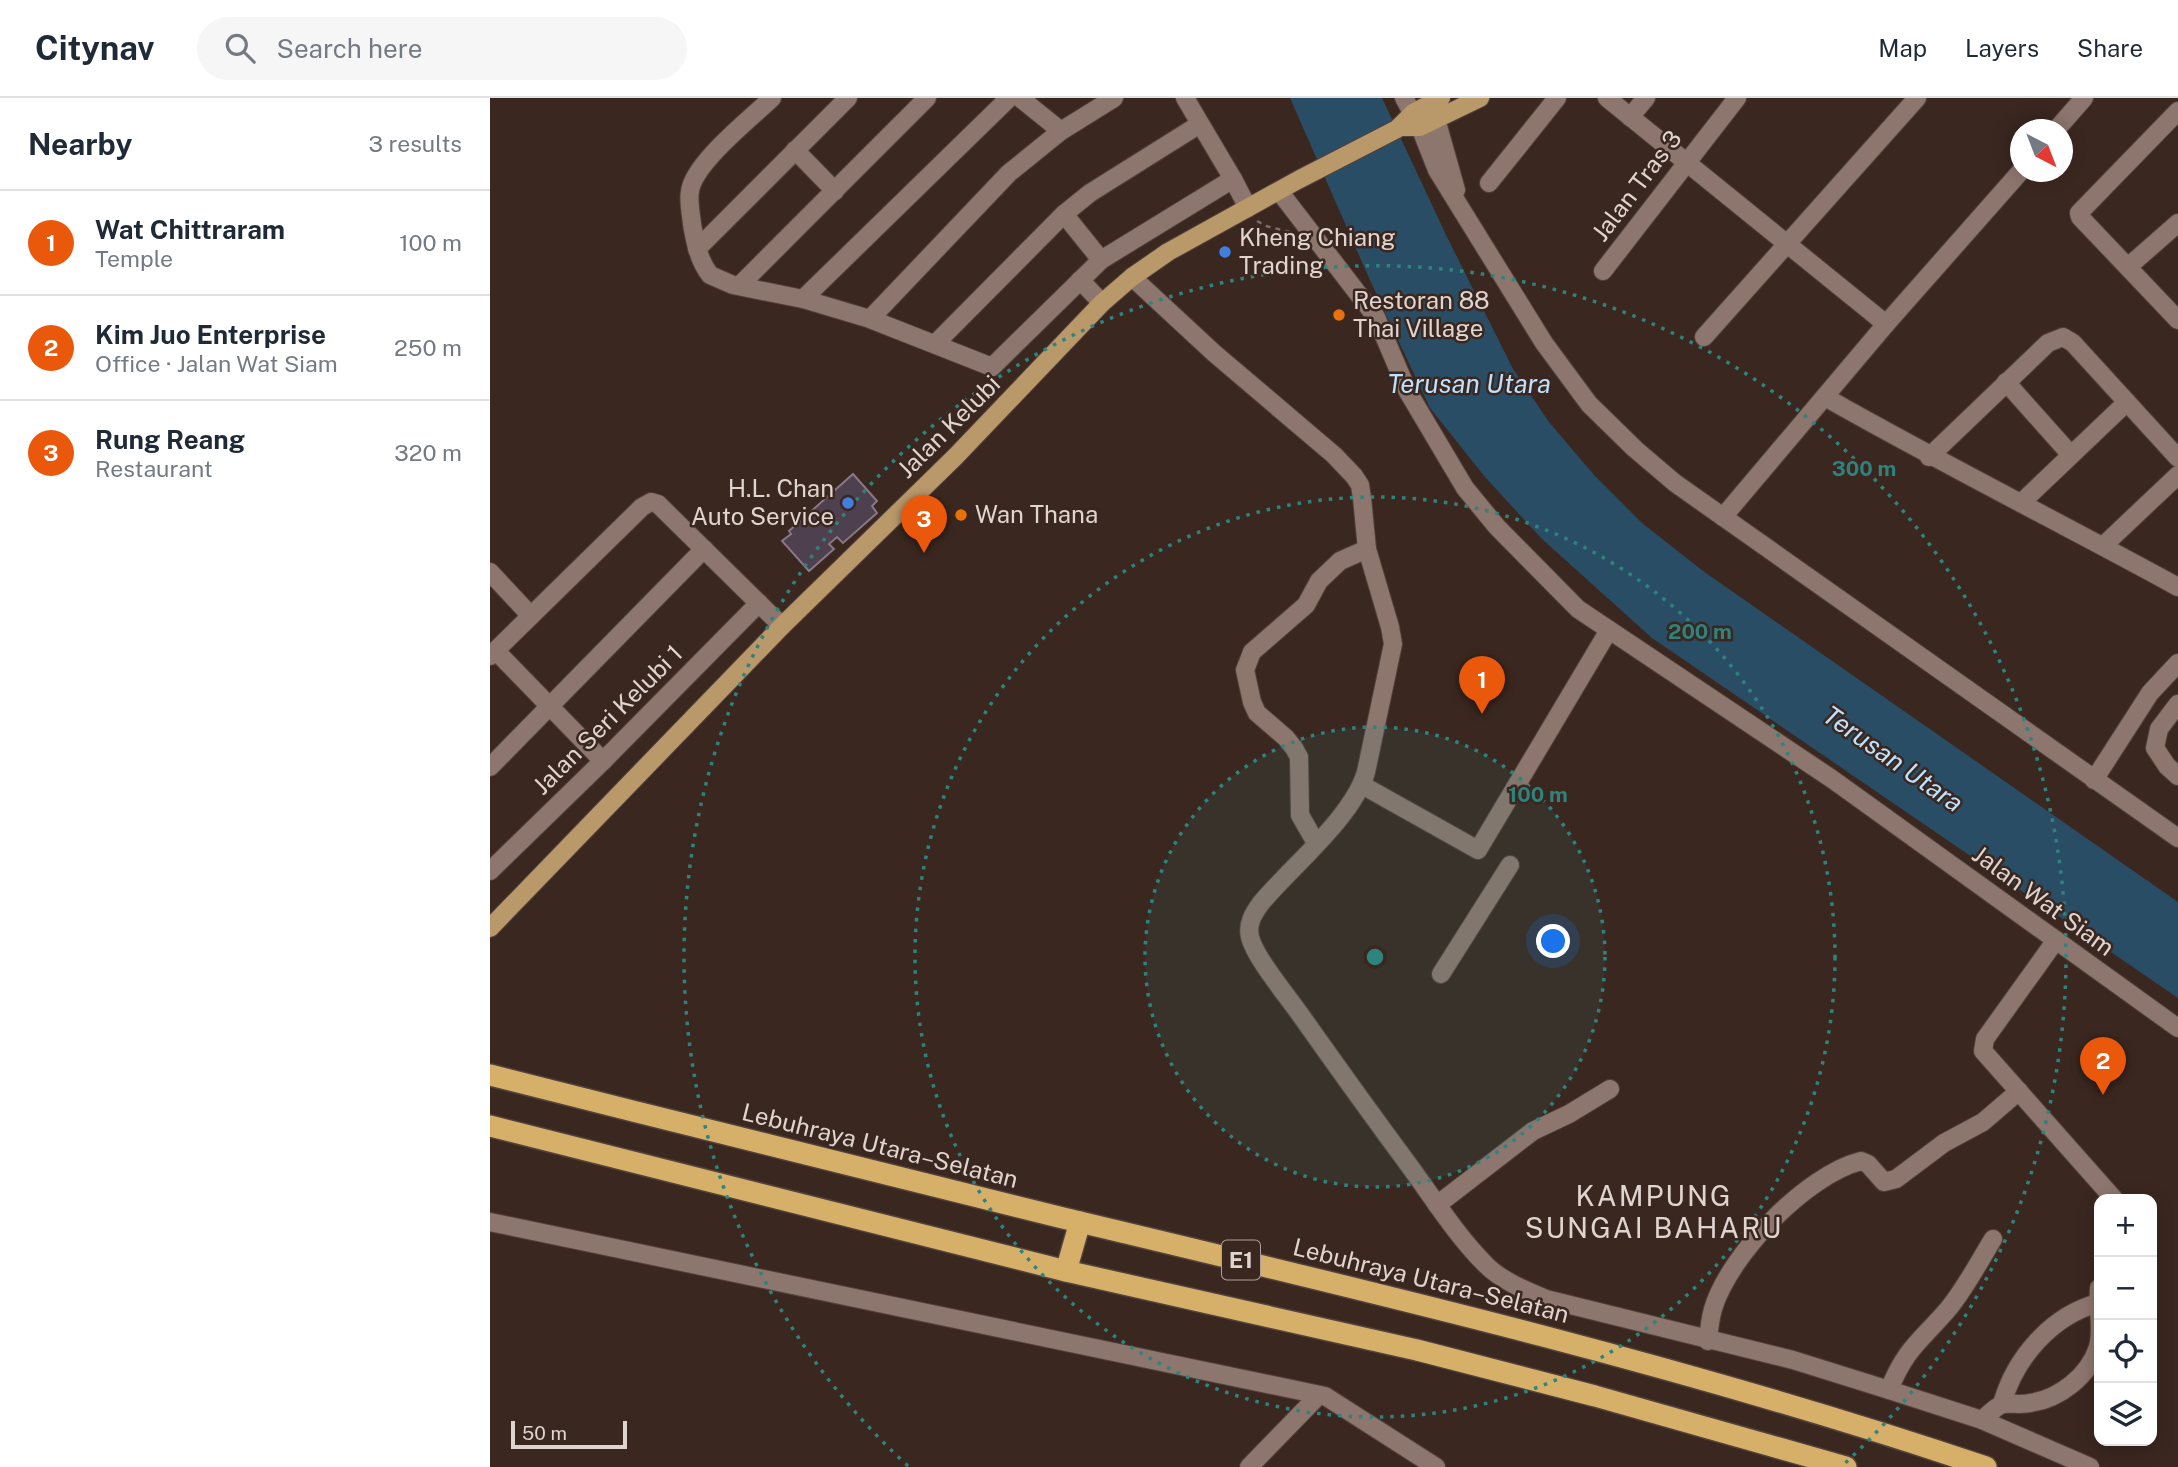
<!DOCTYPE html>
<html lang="en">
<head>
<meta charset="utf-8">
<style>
  body { margin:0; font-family:"Public Sans",sans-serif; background:#f6f6f7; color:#1f2937 }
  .controls { position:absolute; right:21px; bottom:21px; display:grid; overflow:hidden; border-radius:14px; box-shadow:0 4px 18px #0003 }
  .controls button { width:63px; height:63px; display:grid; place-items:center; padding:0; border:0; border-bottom:2px solid #e0e1e3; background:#fff; color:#1f2937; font:35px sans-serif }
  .compass { position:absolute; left:1520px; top:21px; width:63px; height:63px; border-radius:50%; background:#fff; box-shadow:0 4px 18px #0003; rotate:138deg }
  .scale { position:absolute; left:21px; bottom:18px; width:116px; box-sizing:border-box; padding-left:7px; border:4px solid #e0d4cf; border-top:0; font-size:19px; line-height:24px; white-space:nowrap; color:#e0d4cf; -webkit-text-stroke:5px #3a2720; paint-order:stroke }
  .you { position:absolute; left:1064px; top:844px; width:24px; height:24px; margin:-18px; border:5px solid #fff; border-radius:50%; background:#1a73e8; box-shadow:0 0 0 10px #1a73e833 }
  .badge { display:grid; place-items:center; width:46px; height:46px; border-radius:50%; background:#ea580c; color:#fff; font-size:23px; font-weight:700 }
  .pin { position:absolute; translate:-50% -58px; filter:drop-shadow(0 2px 4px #0008) }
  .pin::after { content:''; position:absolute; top:37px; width:24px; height:21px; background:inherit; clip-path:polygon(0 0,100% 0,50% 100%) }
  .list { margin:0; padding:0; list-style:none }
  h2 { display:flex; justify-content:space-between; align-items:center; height:91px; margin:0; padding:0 28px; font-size:30px }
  h2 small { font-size:23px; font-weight:400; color:#747a83 }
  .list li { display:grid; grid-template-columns:46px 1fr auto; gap:21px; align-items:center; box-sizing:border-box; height:105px; padding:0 28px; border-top:2px solid #e0e1e3 }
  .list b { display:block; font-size:26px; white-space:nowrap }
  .list p { margin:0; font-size:23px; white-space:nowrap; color:#747a83 }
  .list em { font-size:23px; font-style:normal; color:#747a83 }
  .icon { flex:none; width:38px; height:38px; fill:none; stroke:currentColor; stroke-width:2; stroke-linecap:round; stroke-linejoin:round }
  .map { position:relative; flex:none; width:1688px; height:1369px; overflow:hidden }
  header { display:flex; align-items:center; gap:42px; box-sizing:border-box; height:98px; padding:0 35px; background:#fff; border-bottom:2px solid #e0e1e3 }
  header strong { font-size:33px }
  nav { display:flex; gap:38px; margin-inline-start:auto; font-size:24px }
  .search { width:490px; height:63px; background:#f6f6f7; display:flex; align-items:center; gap:18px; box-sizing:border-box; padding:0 24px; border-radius:38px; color:#747a83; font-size:26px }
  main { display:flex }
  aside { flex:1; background:#fff }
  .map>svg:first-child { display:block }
</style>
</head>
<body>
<header>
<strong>Citynav</strong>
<div class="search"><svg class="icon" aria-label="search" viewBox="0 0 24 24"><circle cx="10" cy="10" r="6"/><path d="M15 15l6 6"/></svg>Search here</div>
<nav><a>Map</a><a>Layers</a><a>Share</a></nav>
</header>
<main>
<aside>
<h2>Nearby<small>3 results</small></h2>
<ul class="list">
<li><span class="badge">1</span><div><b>Wat Chittraram</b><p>Temple</p></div><em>100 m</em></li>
<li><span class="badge">2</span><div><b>Kim Juo Enterprise</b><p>Office · Jalan Wat Siam</p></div><em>250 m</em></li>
<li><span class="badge">3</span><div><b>Rung Reang</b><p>Restaurant</p></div><em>320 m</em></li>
</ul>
</aside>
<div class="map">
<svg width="1688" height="1369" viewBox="0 0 1688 1369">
  <rect width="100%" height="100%" fill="#3a2720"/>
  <!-- water -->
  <polygon fill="#2a4d66" points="800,0 892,0 956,137 1023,271 1059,324 1104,377 1152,425 1213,473 1688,804 1688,900 1162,540 1052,441 995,379 940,310 879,180"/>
  <!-- building -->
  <polygon fill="#4f404f" stroke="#877787" stroke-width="2" points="363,376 387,403 382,408 387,415 353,445 347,439 339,446 344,451 319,473 292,443 301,436 299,433"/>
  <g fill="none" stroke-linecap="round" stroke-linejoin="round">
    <defs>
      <g id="minor">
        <path d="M282 0C260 21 204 65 200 93 198 104 201 115 202 126 205 144 209 163 220 177L243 187 313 201 380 221 502 269 611 162 743 81"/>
        <polyline points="530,0 571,33"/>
        <polyline points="695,0 743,81 758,110"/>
        <polyline points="914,0 930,29 947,72 1054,245 1099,306 1145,351 1185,385 1688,740"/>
        <polyline points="1117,0 1396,226"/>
        <polyline points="940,9 946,21 966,92"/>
        <polyline points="1688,13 1589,115 1590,119 1688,222"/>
        <polyline points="1140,19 1156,0"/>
        <polyline points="1566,32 1594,0"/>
        <polyline points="305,52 345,93"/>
        <polyline points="999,85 1067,0"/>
        <polyline points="789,93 886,219 918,294 975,390 1007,429 1088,511 1342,681 1688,930"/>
        <polyline points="574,116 611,162"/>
        <polyline points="207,151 358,0"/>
        <polyline points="1639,168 1688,125"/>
        <polyline points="1113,173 1247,0"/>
        <path d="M642 179 724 255 844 357 864 378 870 387 872 400 877 451 900 529 903 546 876 674C863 719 802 768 771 805 763 816 757 826 760 839 765 860 799 900 812 919 848 970 884 1020 921 1070 945 1103 967 1138 996 1167 1012 1183 1035 1192 1056 1201L1303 1262 1399 1292 1492 1322 1600 1369"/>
        <polyline points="590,182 612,205"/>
        <polyline points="250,187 437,0"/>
        <polyline points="313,201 519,0"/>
        <polyline points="380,221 519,75 571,33 624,0"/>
        <polyline points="1214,239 1427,0"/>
        <polyline points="445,246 574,116 600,95 710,26"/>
        <polyline points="1516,284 1581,357"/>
        <path d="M1335 299C1451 365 1571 425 1688 489"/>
        <polyline points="1439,359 1558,245 1573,239 1583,245 1688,360"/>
        <polyline points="1531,405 1637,304"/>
        <polyline points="1233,419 1396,226 1531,73"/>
        <polyline points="1613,448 1688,377"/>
        <polyline points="0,474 41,518"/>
        <polyline points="6,553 113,663"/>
        <polyline points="0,558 152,409 161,404 168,406 292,528"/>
        <polyline points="1688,606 1669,631 1665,650 1677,668 1688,678"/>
        <polyline points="0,669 214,451"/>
        <polyline points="1604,682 1660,595 1688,565"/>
        <polyline points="872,687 988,752 1119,532"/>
        <polyline points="826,745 810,717 809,659 804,650 796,640 767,615 762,604 755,572 762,554 816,507 829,483 850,463 877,451"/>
        <polyline points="0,773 113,663 269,505"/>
        <polyline points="1566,842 1495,941 1493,953 1624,1101"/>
        <polyline points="951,876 1020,767"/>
        <polyline points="947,1107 1043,1033 1079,1016 1120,991"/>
        <polyline points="0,1124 835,1298 946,1369"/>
        <path d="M1218 1243C1219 1232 1220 1221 1223 1211 1239 1157 1316 1077 1371 1063L1378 1066 1394 1084 1406 1081 1454 1045 1493 1024 1529 993"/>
        <path d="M1399 1292C1416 1249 1432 1242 1459 1210 1476 1189 1489 1164 1503 1141"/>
        <path d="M1512 1306C1525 1260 1561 1218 1608 1205"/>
        <path d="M1492 1322C1497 1318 1506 1308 1513 1306 1521 1305 1532 1307 1540 1305 1569 1301 1599 1278 1608 1249 1613 1231 1607 1209 1609 1190"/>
        <polyline points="759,1369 829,1297"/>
      </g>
      <g id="major">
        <polyline points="909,29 930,29 990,0"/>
        <polyline points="0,830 292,528 466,358 612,205 642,179 678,154 808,82 907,31 923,15 951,0"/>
      </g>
      <g id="highway">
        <path d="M0 977C191 1025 382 1074 573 1120 883 1194 1194 1267 1496 1369"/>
        <polyline points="0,1028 576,1173 927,1252 1105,1298 1356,1369"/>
        <polyline points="576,1173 590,1124"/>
      </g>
    </defs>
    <!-- minor casing -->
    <use href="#minor" stroke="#52423c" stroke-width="20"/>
    <!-- major casing -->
    <use href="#major" stroke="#52423c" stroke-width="20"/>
    <!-- highway casing -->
    <use href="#highway" stroke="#52423c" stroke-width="24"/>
    <!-- path -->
    <polyline stroke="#7e6e68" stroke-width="2.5" stroke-dasharray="5 5" stroke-linecap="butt" points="767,123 776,128 800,134"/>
    <!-- minor -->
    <use href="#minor" stroke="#8d766e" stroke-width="18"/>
    <!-- major -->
    <use href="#major" stroke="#b9986a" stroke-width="18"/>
    <!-- highway -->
    <use href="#highway" stroke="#d6af68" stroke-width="21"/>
  </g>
  <!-- distance rings -->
  <circle cx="885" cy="859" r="230" fill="#2e847d" fill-opacity=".12"/>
  <g fill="none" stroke="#2e847d" stroke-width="3.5" stroke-dasharray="3.5 7">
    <circle cx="885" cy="859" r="230"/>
    <circle cx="885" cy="859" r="460"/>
    <path d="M418 1368A691 691 0 1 1 1352 1368"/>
  </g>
  <!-- markers -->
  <g fill="#3f7fe0" stroke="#3a2720" stroke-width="2.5">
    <circle cx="735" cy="154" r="7"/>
    <circle cx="358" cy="405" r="7"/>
  </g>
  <g fill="#e8710a" stroke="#3a2720" stroke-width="2.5">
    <circle cx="849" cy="217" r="7"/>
    <circle cx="471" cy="417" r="7"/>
  </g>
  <g text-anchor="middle" stroke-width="5" stroke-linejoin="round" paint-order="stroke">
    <!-- shield labels -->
    <rect fill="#3a2720" stroke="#aea09a" stroke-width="2" x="732" y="1142.5" width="38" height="39" rx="5"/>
    <g font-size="23" font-weight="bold" fill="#e0d4cf">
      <text x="751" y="1170">E1</text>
    </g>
    <!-- street labels -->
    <g font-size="24" fill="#e0d4cf" stroke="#3a2720">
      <text transform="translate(1147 88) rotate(-53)" y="8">Jalan Tras 3</text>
      <text transform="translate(459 329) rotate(-45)" y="8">Jalan Kelubi</text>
      <text transform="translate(118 622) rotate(-45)" y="8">Jalan Seri Kelubi 1</text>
      <text transform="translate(1553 803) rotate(36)" y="8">Jalan Wat Siam</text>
      <text transform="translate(390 1048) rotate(14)" y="8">Lebuhraya Utara–Selatan</text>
      <text transform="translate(941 1183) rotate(14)" y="8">Lebuhraya Utara–Selatan</text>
    </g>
    <!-- poi labels -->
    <g font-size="24" fill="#e0d4cf" stroke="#3a2720" text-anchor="start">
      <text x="749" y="148">Kheng Chiang<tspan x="749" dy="28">Trading</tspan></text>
      <text x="863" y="211">Restoran 88<tspan x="863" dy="28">Thai Village</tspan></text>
      <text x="344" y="399" text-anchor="end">H.L. Chan<tspan x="344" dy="28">Auto Service</tspan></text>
      <text x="485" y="425">Wan Thana</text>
    </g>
    <!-- water labels -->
    <g font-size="26" font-style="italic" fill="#bee1fd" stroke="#3a2720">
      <text x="979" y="295">Terusan Utara</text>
      <text transform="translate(1403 661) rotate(35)" y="9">Terusan Utara</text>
    </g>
    <!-- quarter labels -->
    <g font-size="28" letter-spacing="2" fill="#e0d4cf" stroke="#3a2720">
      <text x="1164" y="1108">KAMPUNG<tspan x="1164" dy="32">SUNGAI BAHARU</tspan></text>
    </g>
  </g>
  <circle cx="885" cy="859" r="10" fill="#2e847d" stroke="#3a2720" stroke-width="3.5"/>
  <g font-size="21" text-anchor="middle" font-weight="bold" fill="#2e847d" stroke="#3a2720" stroke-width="5" stroke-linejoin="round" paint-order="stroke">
    <text x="1374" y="378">300 m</text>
    <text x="1210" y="541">200 m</text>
    <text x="1048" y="704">100 m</text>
  </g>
</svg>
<div class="controls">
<button>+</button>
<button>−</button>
<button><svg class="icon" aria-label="locate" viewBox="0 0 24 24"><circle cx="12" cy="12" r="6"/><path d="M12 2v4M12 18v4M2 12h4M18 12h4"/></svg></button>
<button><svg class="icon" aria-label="layers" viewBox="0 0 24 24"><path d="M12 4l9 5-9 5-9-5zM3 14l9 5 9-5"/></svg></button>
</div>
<svg class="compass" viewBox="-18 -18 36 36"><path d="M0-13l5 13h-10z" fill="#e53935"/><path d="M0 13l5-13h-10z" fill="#747a83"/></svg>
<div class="scale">50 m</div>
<div class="you"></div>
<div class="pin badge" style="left:992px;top:616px">1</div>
<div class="pin badge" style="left:1613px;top:997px">2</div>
<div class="pin badge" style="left:434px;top:455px">3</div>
</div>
</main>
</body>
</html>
